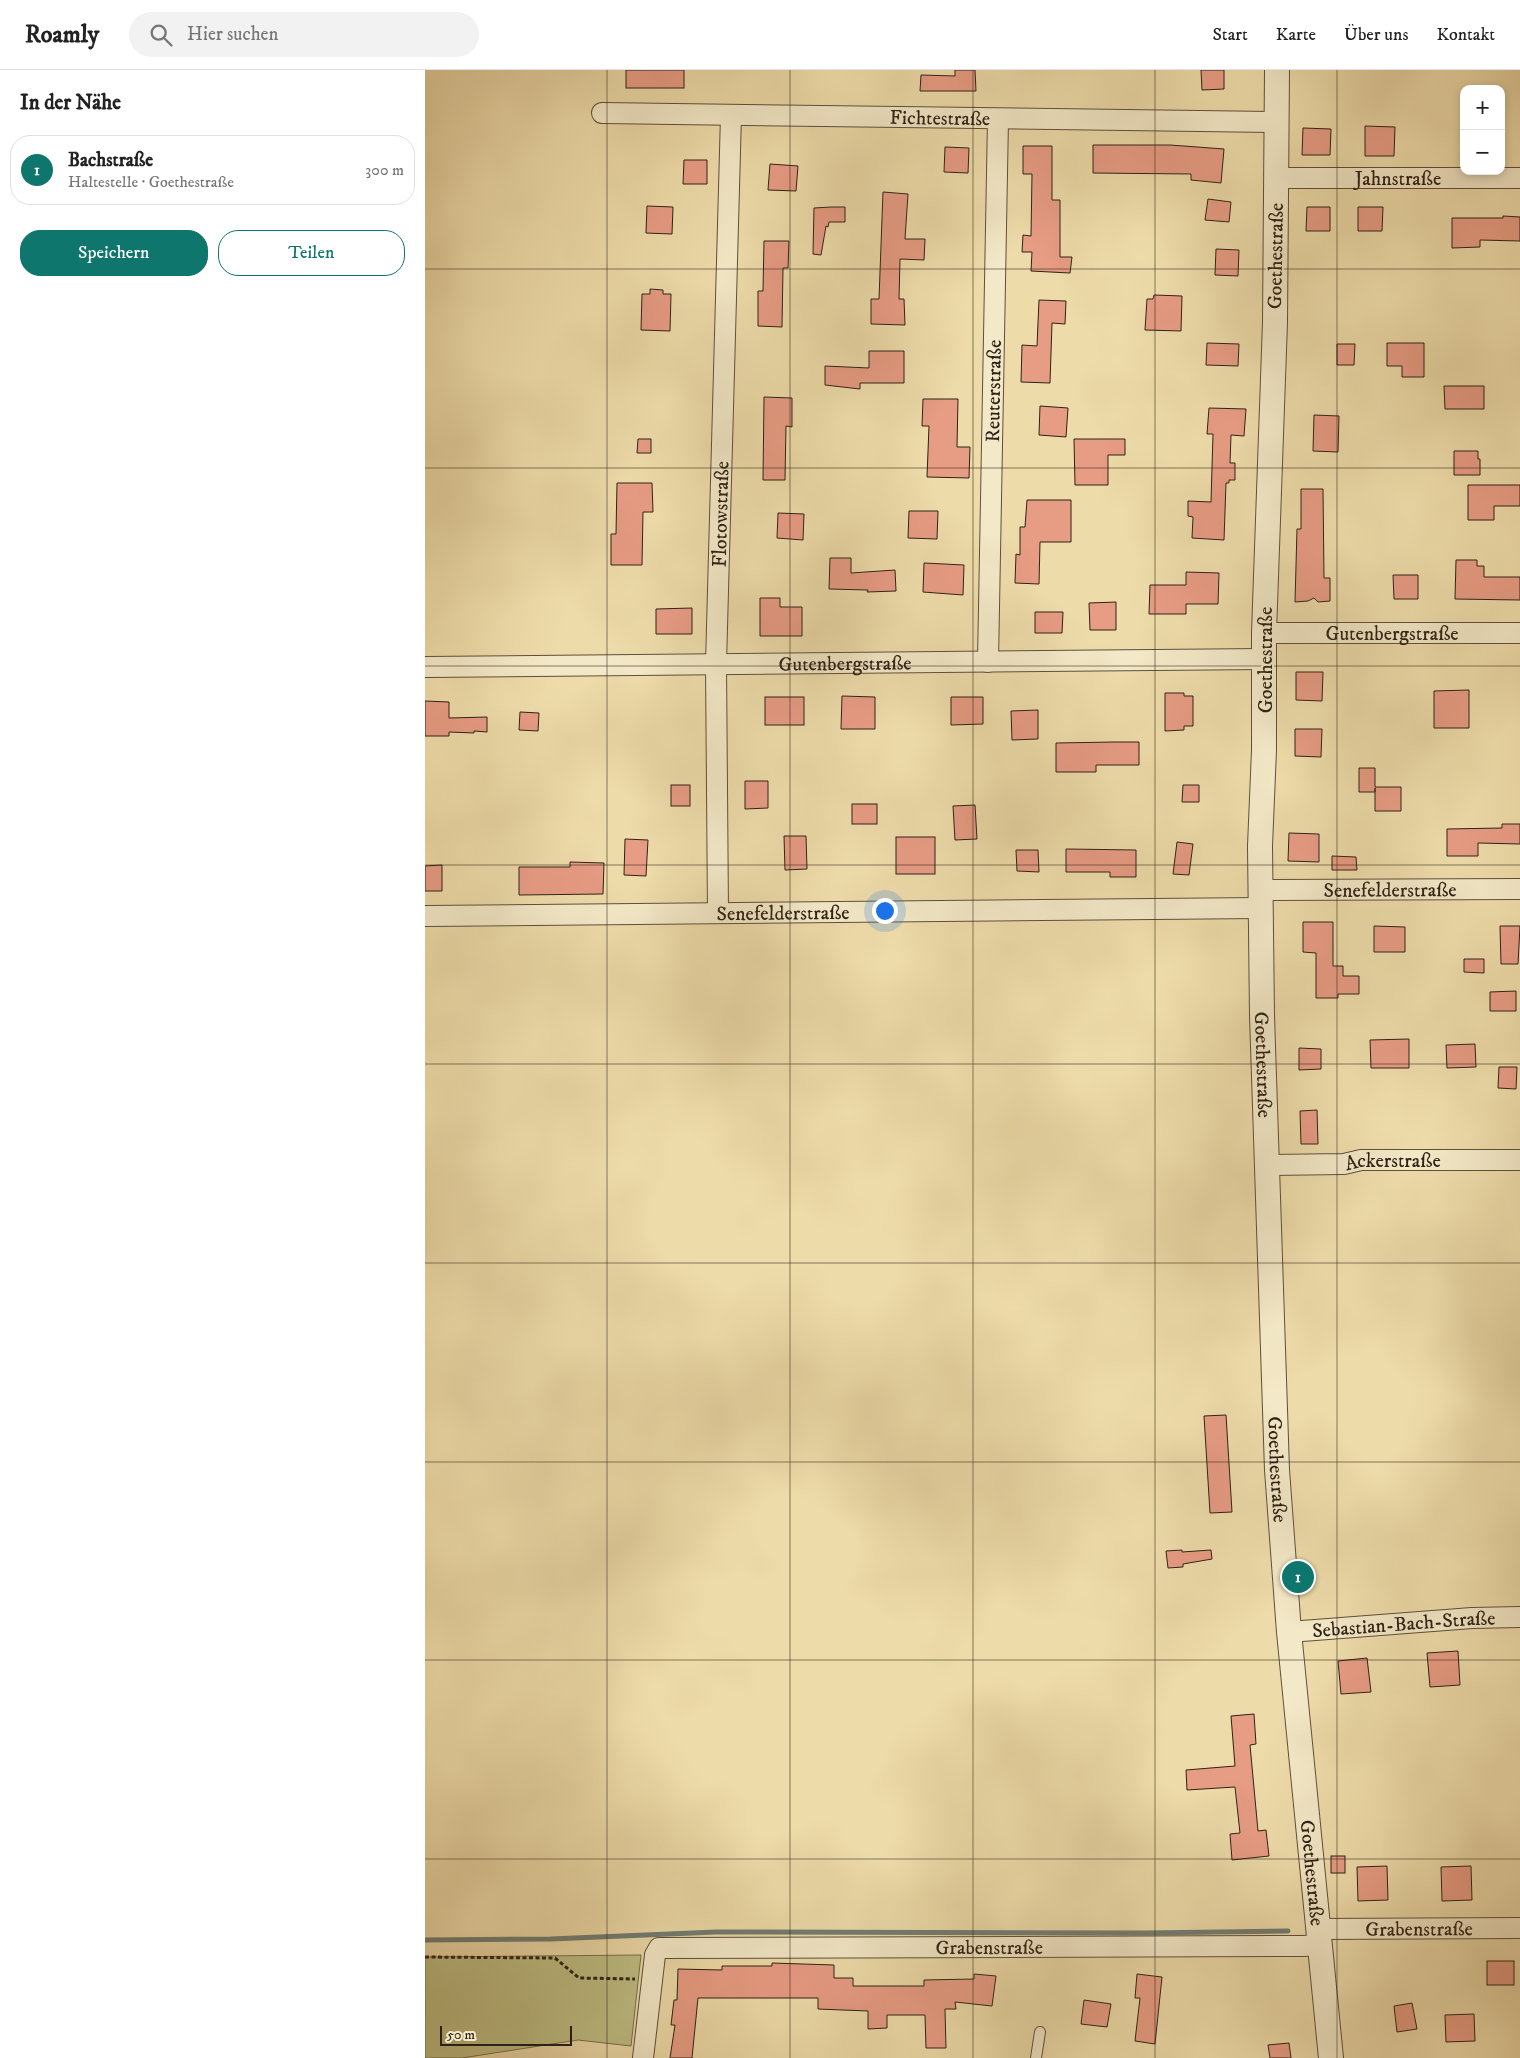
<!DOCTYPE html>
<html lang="de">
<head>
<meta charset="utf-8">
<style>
  body { margin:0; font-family:"IM FELL DW Pica",serif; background:#f2f2f2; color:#222 }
  .controls { position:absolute; right:15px; top:15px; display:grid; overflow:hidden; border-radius:10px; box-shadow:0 2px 8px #0003 }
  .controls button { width:45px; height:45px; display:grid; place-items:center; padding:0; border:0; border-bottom:1px solid #e0e0e0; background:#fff; color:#222; font:25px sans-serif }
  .scale { position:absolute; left:15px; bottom:12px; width:132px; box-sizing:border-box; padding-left:5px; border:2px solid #2e2216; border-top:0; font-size:14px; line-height:18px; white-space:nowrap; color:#2e2216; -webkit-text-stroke:4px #f3e8c7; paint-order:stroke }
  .you { position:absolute; left:459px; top:840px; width:18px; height:18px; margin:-12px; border:4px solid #fff; border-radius:50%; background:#1a73e8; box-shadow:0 0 0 8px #1a73e833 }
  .badge { display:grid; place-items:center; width:32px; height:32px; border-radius:50%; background:#0f766e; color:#fff; font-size:16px; font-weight:700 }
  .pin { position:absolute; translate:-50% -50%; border:2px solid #fff; box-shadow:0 1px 5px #0006 }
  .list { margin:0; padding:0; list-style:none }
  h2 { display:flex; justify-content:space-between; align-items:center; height:65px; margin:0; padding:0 20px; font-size:21px }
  h2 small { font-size:16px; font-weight:400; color:#767676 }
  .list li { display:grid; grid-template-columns:32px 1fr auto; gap:15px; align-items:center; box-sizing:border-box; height:70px; margin:0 10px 10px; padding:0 10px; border:1px solid #e0e0e0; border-radius:20px }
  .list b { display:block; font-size:19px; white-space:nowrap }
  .list p { margin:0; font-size:16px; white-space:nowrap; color:#767676 }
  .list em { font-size:16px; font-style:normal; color:#767676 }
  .actions { display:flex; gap:10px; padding:15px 20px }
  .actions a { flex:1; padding:11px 0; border:1px solid #0f766e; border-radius:20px; text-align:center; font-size:18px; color:#0f766e }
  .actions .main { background:#0f766e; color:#fff }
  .icon { flex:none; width:28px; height:28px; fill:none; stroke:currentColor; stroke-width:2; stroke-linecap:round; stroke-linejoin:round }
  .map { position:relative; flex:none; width:1095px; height:1988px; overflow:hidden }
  header { display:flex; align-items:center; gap:30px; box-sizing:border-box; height:70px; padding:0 25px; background:#fff; border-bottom:1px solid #e0e0e0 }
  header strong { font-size:24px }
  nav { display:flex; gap:28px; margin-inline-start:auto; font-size:18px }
  .search { width:350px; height:45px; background:#f2f2f2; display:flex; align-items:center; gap:12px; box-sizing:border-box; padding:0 18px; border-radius:28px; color:#767676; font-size:19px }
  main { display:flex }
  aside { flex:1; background:#fff }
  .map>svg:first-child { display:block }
</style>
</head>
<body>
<header>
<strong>Roamly</strong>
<div class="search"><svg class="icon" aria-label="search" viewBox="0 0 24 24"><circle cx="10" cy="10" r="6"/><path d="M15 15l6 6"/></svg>Hier suchen</div>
<nav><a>Start</a><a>Karte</a><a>Über uns</a><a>Kontakt</a></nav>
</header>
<main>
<aside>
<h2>In der Nähe<small></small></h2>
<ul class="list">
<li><span class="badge">1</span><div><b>Bachstraße</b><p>Haltestelle · Goethestraße</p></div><em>300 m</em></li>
</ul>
<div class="actions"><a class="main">Speichern</a><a>Teilen</a></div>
</aside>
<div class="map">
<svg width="1095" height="1988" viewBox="0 0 1095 1988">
  <rect width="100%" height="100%" fill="#eddba9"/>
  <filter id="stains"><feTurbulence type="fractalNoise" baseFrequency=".004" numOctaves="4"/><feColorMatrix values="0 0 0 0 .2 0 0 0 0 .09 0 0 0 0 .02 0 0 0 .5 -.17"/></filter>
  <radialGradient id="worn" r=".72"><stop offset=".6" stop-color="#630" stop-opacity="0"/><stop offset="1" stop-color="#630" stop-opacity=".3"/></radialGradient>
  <!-- green -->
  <polygon fill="#bebe84" stroke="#76704d" points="216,1885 206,1976 153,1970 37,1988 0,1988 0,1887"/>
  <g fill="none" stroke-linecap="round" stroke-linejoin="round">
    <!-- stream -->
    <polyline stroke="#717d74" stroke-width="5" points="0,1870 126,1869 291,1862 720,1863 863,1861"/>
  </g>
  <!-- building -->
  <g fill="#e79c84" stroke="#2e2216">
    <rect x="201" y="0" width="58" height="18"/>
    <polygon points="530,0 550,0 551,21 495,21 496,5 530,6"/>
    <polygon points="776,0 799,0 799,19 777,20"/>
    <polygon points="940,56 970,57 969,86 940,86"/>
    <polygon points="878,58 906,59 905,85 877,85"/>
    <polygon points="668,75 745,75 799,79 796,113 766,110 766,104 668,103"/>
    <polygon points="598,76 627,76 627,130 635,130 635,187 647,187 645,203 606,201 607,182 597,182 598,165 606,166 607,104 598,104"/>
    <polygon points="520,77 544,78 543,103 519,102"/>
    <polygon points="259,90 282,90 282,114 258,114"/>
    <polygon points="345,94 373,96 371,121 343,120"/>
    <polygon points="458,122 483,124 480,169 500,169 499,190 475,189 474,229 479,229 480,255 446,254 446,229 454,229"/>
    <polygon points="783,129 806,132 804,152 780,150"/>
    <polygon points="222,136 248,137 247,164 221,163"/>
    <polygon points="406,137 420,137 420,152 404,152 403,157 401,156 396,185 388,184 389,138"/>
    <polygon points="882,137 905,137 905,161 881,161"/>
    <polygon points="933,137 958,137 957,161 933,161"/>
    <polygon points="1078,146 1095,147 1095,171 1055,170 1055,177 1027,178 1027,148 1078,148"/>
    <polygon points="339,171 364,171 363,198 358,198 357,257 333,256 333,221 338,221"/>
    <polygon points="791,179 814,180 813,206 790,205"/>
    <polygon points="225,219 238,220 238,224 246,224 245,261 216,260 217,224 225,224"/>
    <polygon points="729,225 757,226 756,261 720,260 722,229 728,229"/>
    <polygon points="614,230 641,231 640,254 627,253 625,313 596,312 597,275 612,276"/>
    <polygon points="782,273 814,274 813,296 781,295"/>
    <polygon points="962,273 999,273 999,307 977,307 977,296 962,296"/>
    <polygon points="912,274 930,274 929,295 912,295"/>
    <polygon points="444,281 479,281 479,313 435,313 435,319 400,315 400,296 444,298"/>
    <polygon points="1019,316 1059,316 1059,339 1020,339"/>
    <polygon points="339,327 367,328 367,357 361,356 360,410 338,410"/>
    <polygon points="498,329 533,329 532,377 545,377 544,408 502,407 504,356 497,356"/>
    <polygon points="615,336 643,338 641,367 614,365"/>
    <polygon points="784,338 821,339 819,366 806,365 805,393 810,393 810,410 804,410 804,413 801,413 799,470 767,468 768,447 763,446 763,431 786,432 788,364 782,364"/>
    <polygon points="889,345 914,346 913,382 888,381"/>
    <polygon points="213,369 226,369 226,383 212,383"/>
    <polygon points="649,369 700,369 700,385 683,385 683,415 650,415"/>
    <polygon points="1029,381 1053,381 1053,389 1055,389 1055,405 1029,405"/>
    <polygon points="192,413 227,413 228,442 218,442 217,495 186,495 186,464 191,464"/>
    <polygon points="1043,415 1095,415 1095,436 1069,436 1069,450 1043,450"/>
    <polygon points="876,419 898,419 899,508 905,508 905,531 893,532 889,528 883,531 870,532 872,459 876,459"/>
    <polygon points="602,430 646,430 646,472 615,472 614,514 590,513 591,484 595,485 595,457 600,457"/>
    <polygon points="484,441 513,441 512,469 483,468"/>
    <polygon points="353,443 379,444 378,470 352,468"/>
    <polygon points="405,488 426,488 426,503 470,500 471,521 442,522 443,520 404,519"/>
    <polygon points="1031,490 1052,490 1052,496 1059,496 1059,507 1095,507 1095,530 1030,529"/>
    <polygon points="499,493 539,495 538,525 498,522"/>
    <polygon points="761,502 794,503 793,534 761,534 761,544 724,544 725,515 761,515"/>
    <polygon points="968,505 993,505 993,529 969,529"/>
    <polygon points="335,528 355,528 355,537 377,537 377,566 335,566"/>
    <polygon points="691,532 691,560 665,560 664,533"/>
    <polygon points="267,538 267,564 231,564 231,539"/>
    <polygon points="610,542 638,542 637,563 610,563"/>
    <polygon points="871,602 898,602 897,631 871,630"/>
    <polygon points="1044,620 1044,658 1009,658 1009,621"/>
    <polygon points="740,623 759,623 759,626 768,626 768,656 759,656 759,660 740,661"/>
    <polygon points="417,626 450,627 450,659 416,659"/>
    <rect x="340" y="627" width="39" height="28"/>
    <polygon points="526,627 558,627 558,654 526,655"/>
    <polygon points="0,631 24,632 24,648 62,647 62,662 49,661 49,663 24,662 24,666 0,666"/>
    <polygon points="613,640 613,669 587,670 586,641"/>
    <polygon points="95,642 114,643 113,661 94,660"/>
    <polygon points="870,659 897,659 896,687 870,686"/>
    <polygon points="689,672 714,672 714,695 671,695 671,702 631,702 631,673"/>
    <polygon points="934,698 950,698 950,717 976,717 976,741 950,741 950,718 950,722 934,722"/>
    <polygon points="320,711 343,711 343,738 320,739"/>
    <rect x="246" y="715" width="19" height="21"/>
    <polygon points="758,715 774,715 774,732 757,732"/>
    <rect x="427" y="734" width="25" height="20"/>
    <polygon points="550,735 552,769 530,770 528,736"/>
    <polygon points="1077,754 1095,754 1095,774 1053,773 1053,786 1022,786 1022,759 1077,758"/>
    <polygon points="864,763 894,764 894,792 863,791"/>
    <polygon points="359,766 381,766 382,799 360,800"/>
    <rect x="471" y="767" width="39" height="37"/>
    <polygon points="200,769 223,770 221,806 199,805"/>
    <polygon points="752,772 768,774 764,805 748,804"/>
    <polygon points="641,779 711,780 711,807 685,807 685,802 641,802"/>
    <polygon points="591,780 613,780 614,802 592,801"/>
    <polygon points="907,786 931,787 932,800 907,800"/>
    <polygon points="145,792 179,793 178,824 94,825 94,797 145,797"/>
    <polygon points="17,795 17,821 0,821 0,796"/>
    <polygon points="878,852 908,852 908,896 918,896 918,906 934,906 934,924 913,924 913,928 891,928 891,883 878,882"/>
    <polygon points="949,856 980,857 980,882 949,882"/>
    <polygon points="1075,856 1095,856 1093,894 1076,894"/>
    <polygon points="1039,889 1059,889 1059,903 1039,902"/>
    <polygon points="1091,921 1091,941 1065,941 1065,922"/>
    <polygon points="984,969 984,998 946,998 945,970"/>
    <polygon points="1050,974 1051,997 1022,998 1021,975"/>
    <polygon points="874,978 896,979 896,999 874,1000"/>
    <polygon points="1074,997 1092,997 1091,1019 1073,1018"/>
    <polygon points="892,1040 893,1074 876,1074 875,1041"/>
    <polygon points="801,1345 807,1442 785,1443 779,1346"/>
    <polygon points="757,1480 757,1482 786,1480 787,1489 758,1494 758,1497 743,1498 741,1481"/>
    <polygon points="1033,1581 1035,1615 1005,1617 1002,1583"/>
    <polygon points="942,1588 946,1622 916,1624 913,1591"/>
    <polygon points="829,1644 831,1674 825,1675 833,1761 841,1760 844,1786 807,1790 805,1764 815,1763 810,1717 762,1720 761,1700 810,1696 806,1646"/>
    <rect x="906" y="1786" width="14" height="17"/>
    <polygon points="962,1796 963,1830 933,1831 932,1797"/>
    <polygon points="1046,1796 1047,1830 1017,1831 1016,1797"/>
    <rect x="1062" y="1891" width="27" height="24"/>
    <polygon points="347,1893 409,1895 409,1908 428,1908 428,1916 499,1916 499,1910 549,1909 549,1904 571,1906 567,1936 530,1932 531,1939 520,1939 521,1978 501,1978 500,1945 462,1945 462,1958 443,1959 443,1941 393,1939 393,1928 273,1928 267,1988 245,1988 250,1955 246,1955 249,1930 252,1930 253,1899 297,1900 297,1896 347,1896"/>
    <polygon points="712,1904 737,1907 730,1974 710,1971 715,1928 710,1928"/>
    <polygon points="659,1930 686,1934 682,1957 656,1954"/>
    <polygon points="987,1933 992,1959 972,1962 969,1936"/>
    <polygon points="1049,1944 1050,1971 1021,1972 1020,1945"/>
    <polygon points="864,1973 866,1988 845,1988 843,1975"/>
  </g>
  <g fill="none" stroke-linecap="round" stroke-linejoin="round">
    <defs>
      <polyline id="service" points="611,1988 615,1962"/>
      <g id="minor">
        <path id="s1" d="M177 43 852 52"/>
        <path id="s2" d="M851 108H1095"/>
        <path id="s3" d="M839 563H1095"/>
        <path id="s4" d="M563 592 573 49"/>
        <path id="s5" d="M0 597 839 589"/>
        <path id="s6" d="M835 820 1095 819"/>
        <path id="s7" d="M293 843 291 594 306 45"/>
        <path id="s8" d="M0 846 836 838"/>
        <path id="s9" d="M842 1095 919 1094 936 1090H1095"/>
        <path id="s10" d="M864 1562 1047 1548 1095 1547"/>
        <path id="s11" d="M893 1859 1095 1858"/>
        <path id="s12" d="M218 1988 230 1885 234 1878 878 1876 894 1875"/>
      </g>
      <g id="tertiary">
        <path id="s13" d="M852 0 850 252 839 563V680L835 776 837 946 852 1400 864 1562 906 1988"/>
      </g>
    </defs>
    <!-- service casing -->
    <use href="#service" stroke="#5e503b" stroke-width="12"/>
    <!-- minor casing -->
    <use href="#minor" stroke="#5e503b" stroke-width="22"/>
    <!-- tertiary casing -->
    <use href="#tertiary" stroke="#5e503b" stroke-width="26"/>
    <!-- path -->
    <polyline stroke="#2e2216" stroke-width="3" stroke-dasharray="4 2.5" stroke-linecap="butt" points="0,1887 130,1888 154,1908 210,1909"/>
    <!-- service -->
    <use href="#service" stroke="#f3e8c7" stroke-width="10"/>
    <!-- minor -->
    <use href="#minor" stroke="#f3e8c7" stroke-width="20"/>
    <!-- tertiary -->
    <use href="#tertiary" stroke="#f3e8c7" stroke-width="24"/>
  </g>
  <!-- grid -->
  <path fill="none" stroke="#2e2216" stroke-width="1" stroke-opacity="0.55" d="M182 0V1988M365 0V1988M548 0V1988M730 0V1988M912 0V1988M0 199H1095M0 398H1095M0 596H1095M0 795H1095M0 994H1095M0 1193H1095M0 1392H1095M0 1590H1095M0 1789H1095"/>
  <g text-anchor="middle" stroke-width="4" stroke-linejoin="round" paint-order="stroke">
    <!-- street labels -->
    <g font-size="20" fill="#2e2216" stroke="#f3e8c7">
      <text dy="7" stroke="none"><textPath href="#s1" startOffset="338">Fichtestraße</textPath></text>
      <text dy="7" stroke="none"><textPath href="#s2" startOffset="122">Jahnstraße</textPath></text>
      <text transform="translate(850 186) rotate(-89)" y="7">Goethestraße</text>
      <text dy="7" stroke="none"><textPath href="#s4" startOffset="271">Reuterstraße</textPath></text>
      <text dy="7" stroke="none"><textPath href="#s7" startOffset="399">Flotowstraße</textPath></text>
      <text dy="7" stroke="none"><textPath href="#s3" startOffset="128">Gutenbergstraße</textPath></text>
      <text transform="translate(840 590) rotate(-90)" y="7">Goethestraße</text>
      <text dy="7" stroke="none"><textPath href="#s5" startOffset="420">Gutenbergstraße</textPath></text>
      <text dy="7" stroke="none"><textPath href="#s6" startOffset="130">Senefelderstraße</textPath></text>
      <text dy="7" stroke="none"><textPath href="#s8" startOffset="358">Senefelderstraße</textPath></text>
      <text dy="7" stroke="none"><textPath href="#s13" startOffset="995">Goethestraße</textPath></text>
      <text dy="7" stroke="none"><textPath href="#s9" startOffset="126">Ackerstraße</textPath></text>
      <text dy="7" stroke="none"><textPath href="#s13" startOffset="1400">Goethestraße</textPath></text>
      <text dy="7" stroke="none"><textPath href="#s10" startOffset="115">Sebastian-Bach-Straße</textPath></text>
      <text dy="7" stroke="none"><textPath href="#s13" startOffset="1805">Goethestraße</textPath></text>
      <text dy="7" stroke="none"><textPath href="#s11" startOffset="101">Grabenstraße</textPath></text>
      <text dy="7" stroke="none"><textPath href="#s12" startOffset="442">Grabenstraße</textPath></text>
    </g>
  </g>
  <rect width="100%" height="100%" filter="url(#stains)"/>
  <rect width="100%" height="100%" fill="url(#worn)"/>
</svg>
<div class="controls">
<button>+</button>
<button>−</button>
</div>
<div class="scale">50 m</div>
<div class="you"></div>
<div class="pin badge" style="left:873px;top:1507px">1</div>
</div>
</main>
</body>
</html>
